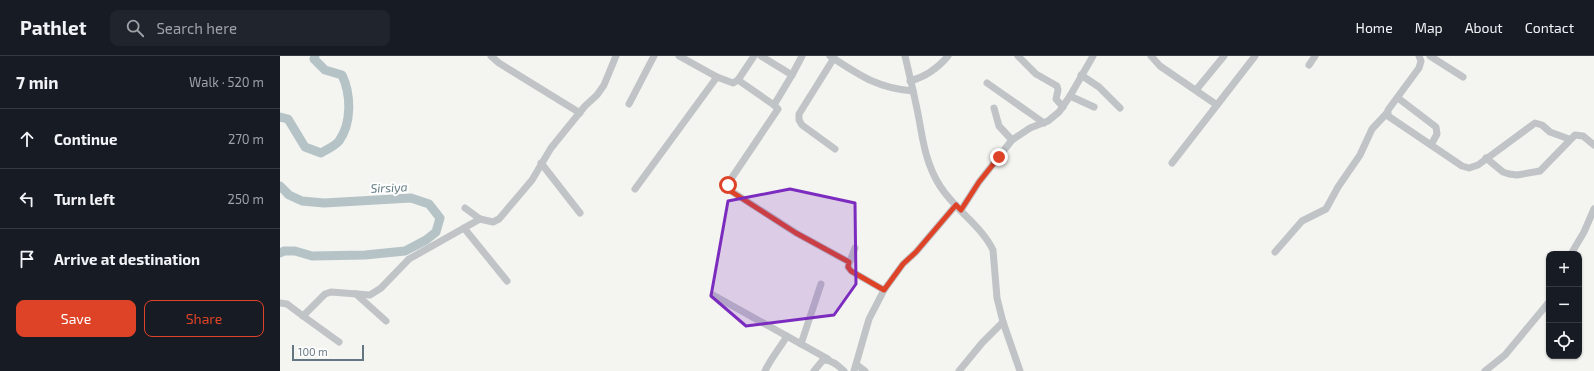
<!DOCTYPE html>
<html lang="en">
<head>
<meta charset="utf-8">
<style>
  body { margin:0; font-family:"Exo 2",sans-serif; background:#20242c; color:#f1f3f6 }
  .controls { position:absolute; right:12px; bottom:12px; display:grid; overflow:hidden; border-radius:8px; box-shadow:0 1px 3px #0004 }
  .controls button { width:36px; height:36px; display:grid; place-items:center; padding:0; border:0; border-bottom:1px solid #363941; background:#171b24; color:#f1f3f6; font:20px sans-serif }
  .scale { position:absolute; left:12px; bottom:10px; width:72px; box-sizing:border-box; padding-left:4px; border:2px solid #647681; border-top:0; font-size:11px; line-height:14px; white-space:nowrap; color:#647681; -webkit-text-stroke:3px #fff; paint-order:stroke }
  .stop { position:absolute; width:12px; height:12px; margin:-9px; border:3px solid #de4327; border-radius:50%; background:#fff }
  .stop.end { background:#de4327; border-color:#fff; box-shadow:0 1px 4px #0008 }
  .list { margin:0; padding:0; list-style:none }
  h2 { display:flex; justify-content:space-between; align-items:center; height:52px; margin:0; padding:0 16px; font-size:17px }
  h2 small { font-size:13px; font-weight:400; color:#9ea1a6 }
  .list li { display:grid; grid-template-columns:26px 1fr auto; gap:12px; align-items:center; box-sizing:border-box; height:60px; padding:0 16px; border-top:1px solid #363941 }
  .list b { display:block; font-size:15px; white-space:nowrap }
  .list em { font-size:13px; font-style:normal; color:#9ea1a6 }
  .actions { display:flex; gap:8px; padding:12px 16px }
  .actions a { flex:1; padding:9px 0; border:1px solid #de4327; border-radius:8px; text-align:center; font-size:14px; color:#de4327 }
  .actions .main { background:#de4327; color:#fff }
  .icon { flex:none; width:22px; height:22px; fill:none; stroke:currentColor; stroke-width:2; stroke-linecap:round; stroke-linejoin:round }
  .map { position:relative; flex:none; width:1314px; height:315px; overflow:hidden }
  header { display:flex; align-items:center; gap:24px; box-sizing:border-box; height:56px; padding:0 20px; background:#171b24; border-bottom:1px solid #363941 }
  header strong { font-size:19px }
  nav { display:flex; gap:22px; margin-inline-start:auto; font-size:14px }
  .search { width:280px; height:36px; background:#20242c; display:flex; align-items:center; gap:10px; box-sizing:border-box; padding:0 14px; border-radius:8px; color:#9ea1a6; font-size:15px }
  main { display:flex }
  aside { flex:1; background:#171b24 }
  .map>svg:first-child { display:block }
</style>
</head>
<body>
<header>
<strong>Pathlet</strong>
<div class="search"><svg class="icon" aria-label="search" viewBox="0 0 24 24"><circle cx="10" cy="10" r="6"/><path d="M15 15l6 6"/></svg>Search here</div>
<nav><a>Home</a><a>Map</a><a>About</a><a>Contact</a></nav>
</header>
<main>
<aside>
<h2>7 min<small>Walk · 520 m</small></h2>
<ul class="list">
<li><svg class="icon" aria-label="ahead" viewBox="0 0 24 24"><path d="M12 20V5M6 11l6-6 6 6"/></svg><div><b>Continue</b></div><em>270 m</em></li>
<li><svg class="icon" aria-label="left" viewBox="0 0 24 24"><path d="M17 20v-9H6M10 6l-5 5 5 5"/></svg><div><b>Turn left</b></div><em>250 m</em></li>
<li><svg class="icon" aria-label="arrive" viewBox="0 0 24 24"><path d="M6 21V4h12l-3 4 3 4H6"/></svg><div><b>Arrive at destination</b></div></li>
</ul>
<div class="actions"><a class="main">Save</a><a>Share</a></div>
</aside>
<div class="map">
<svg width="1314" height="315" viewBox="0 0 1314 315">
  <rect width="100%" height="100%" fill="#f4f4f1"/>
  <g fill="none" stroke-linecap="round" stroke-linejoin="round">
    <!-- river -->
    <g stroke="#b5c3c6" stroke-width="9">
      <path d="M0 61 8 63 25 91 41 97C46 94 55 90 59 85 72 67 71 38 62 19L45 14 34 3 35 0"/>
      <polyline points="0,130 9,139 22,145 44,147 131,142 149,148 160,162 156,176 146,184 125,195 85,199 32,200 15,195 4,195 0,197"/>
    </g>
    <!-- minor -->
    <g stroke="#c0c4c7" stroke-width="7">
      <polyline points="211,0 219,7 300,57"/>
      <polyline points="399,0 437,21 453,27 458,24 474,0"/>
      <polyline points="481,0 512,19"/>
      <path d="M550 0C579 19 597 32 633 35"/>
      <path d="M625 0C630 21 635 42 639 63 643 87 647 110 660 130 675 154 701 169 713 194L717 242 723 266 740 315"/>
      <polyline points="738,0 756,18 777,30 778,34 776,43 783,51"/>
      <polyline points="871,0 880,10 937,49"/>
      <polyline points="1139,0 1141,5 1139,12 1108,54 1108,60 1182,110 1189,112 1198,109 1255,67 1262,69 1270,76 1289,83"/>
      <polyline points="1150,0 1183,21"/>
      <polyline points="554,2 519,58 519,64 522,69 555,93"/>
      <polyline points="1029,9 1035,0"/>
      <polyline points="801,19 819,31 840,52"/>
      <polyline points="458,24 494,49 498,53 451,123 448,129 448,133 516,177 569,206"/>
      <path d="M630 25C645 21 658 12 668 0"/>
      <polyline points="707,27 764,67"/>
      <polyline points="916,34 944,0"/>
      <polyline points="790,40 814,51"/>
      <polyline points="1118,42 1156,71 1157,78 1151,89"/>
      <polyline points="349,48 374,0"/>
      <polyline points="494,49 512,19 522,0"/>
      <polyline points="714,52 719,70 732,84"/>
      <polyline points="1206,102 1223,116 1229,118 1237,119 1260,115 1295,79 1303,80 1314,89"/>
      <polyline points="261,107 300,157"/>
      <polyline points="892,107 975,0"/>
      <polyline points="355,133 437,21"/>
      <polyline points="185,152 200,163 213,166 219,163 252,124 271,92 305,50 317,39 324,29 336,0"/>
      <polyline points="681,154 699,126 732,84 750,72 768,65 779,56 790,40 813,0"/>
      <polyline points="184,172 227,225"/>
      <polyline points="575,192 568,211 571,215 604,234"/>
      <polyline points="995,196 1022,165 1046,153 1058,131 1080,99 1092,73 1107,57"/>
      <polyline points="1291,198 1304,176 1314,153"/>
      <polyline points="76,238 106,265"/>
      <polyline points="433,239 548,303"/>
      <polyline points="0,247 7,248 23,260 45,238 51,236 90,239 101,232 129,203 200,163"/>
      <polyline points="23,260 59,286"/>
      <polyline points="521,288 541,228"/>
      <polyline points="577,309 585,315"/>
      <path d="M485 315C491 302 500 292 507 280"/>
      <path d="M534 315 543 304C551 303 558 309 564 315"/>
      <polyline points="574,315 589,263 604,234 623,208 636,196 676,149"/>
      <polyline points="679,315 702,287 723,266"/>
      <polyline points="1205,315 1225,299 1269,246"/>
    </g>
  </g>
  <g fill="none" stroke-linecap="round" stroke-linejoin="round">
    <!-- route -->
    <polyline stroke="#de4327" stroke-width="5" points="448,129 448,133 452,136 516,177 569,206 568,211 571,215 604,234 623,208 636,196 676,149 681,154 699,126 719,101"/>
  </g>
  <!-- marked area -->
  <path fill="#7b2cbf" fill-opacity="0.2" stroke="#7b2cbf" stroke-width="3" stroke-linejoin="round" d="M510 133 575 147 576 228 554 259 466 270 431 240 448 145Z"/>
  <g text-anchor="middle" stroke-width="4" stroke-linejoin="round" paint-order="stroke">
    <!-- water labels -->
    <g font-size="12" font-style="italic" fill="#5f787f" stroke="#fff">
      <text transform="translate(109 132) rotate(-2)" y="4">Sirsiya</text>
    </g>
  </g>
</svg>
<div class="controls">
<button>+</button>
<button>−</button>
<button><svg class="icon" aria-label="locate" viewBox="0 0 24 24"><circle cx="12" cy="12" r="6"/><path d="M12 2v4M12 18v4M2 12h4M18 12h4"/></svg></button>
</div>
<div class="scale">100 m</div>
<div class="stop" style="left:448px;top:129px"></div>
<div class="stop end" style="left:719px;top:101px"></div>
</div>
</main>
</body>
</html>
